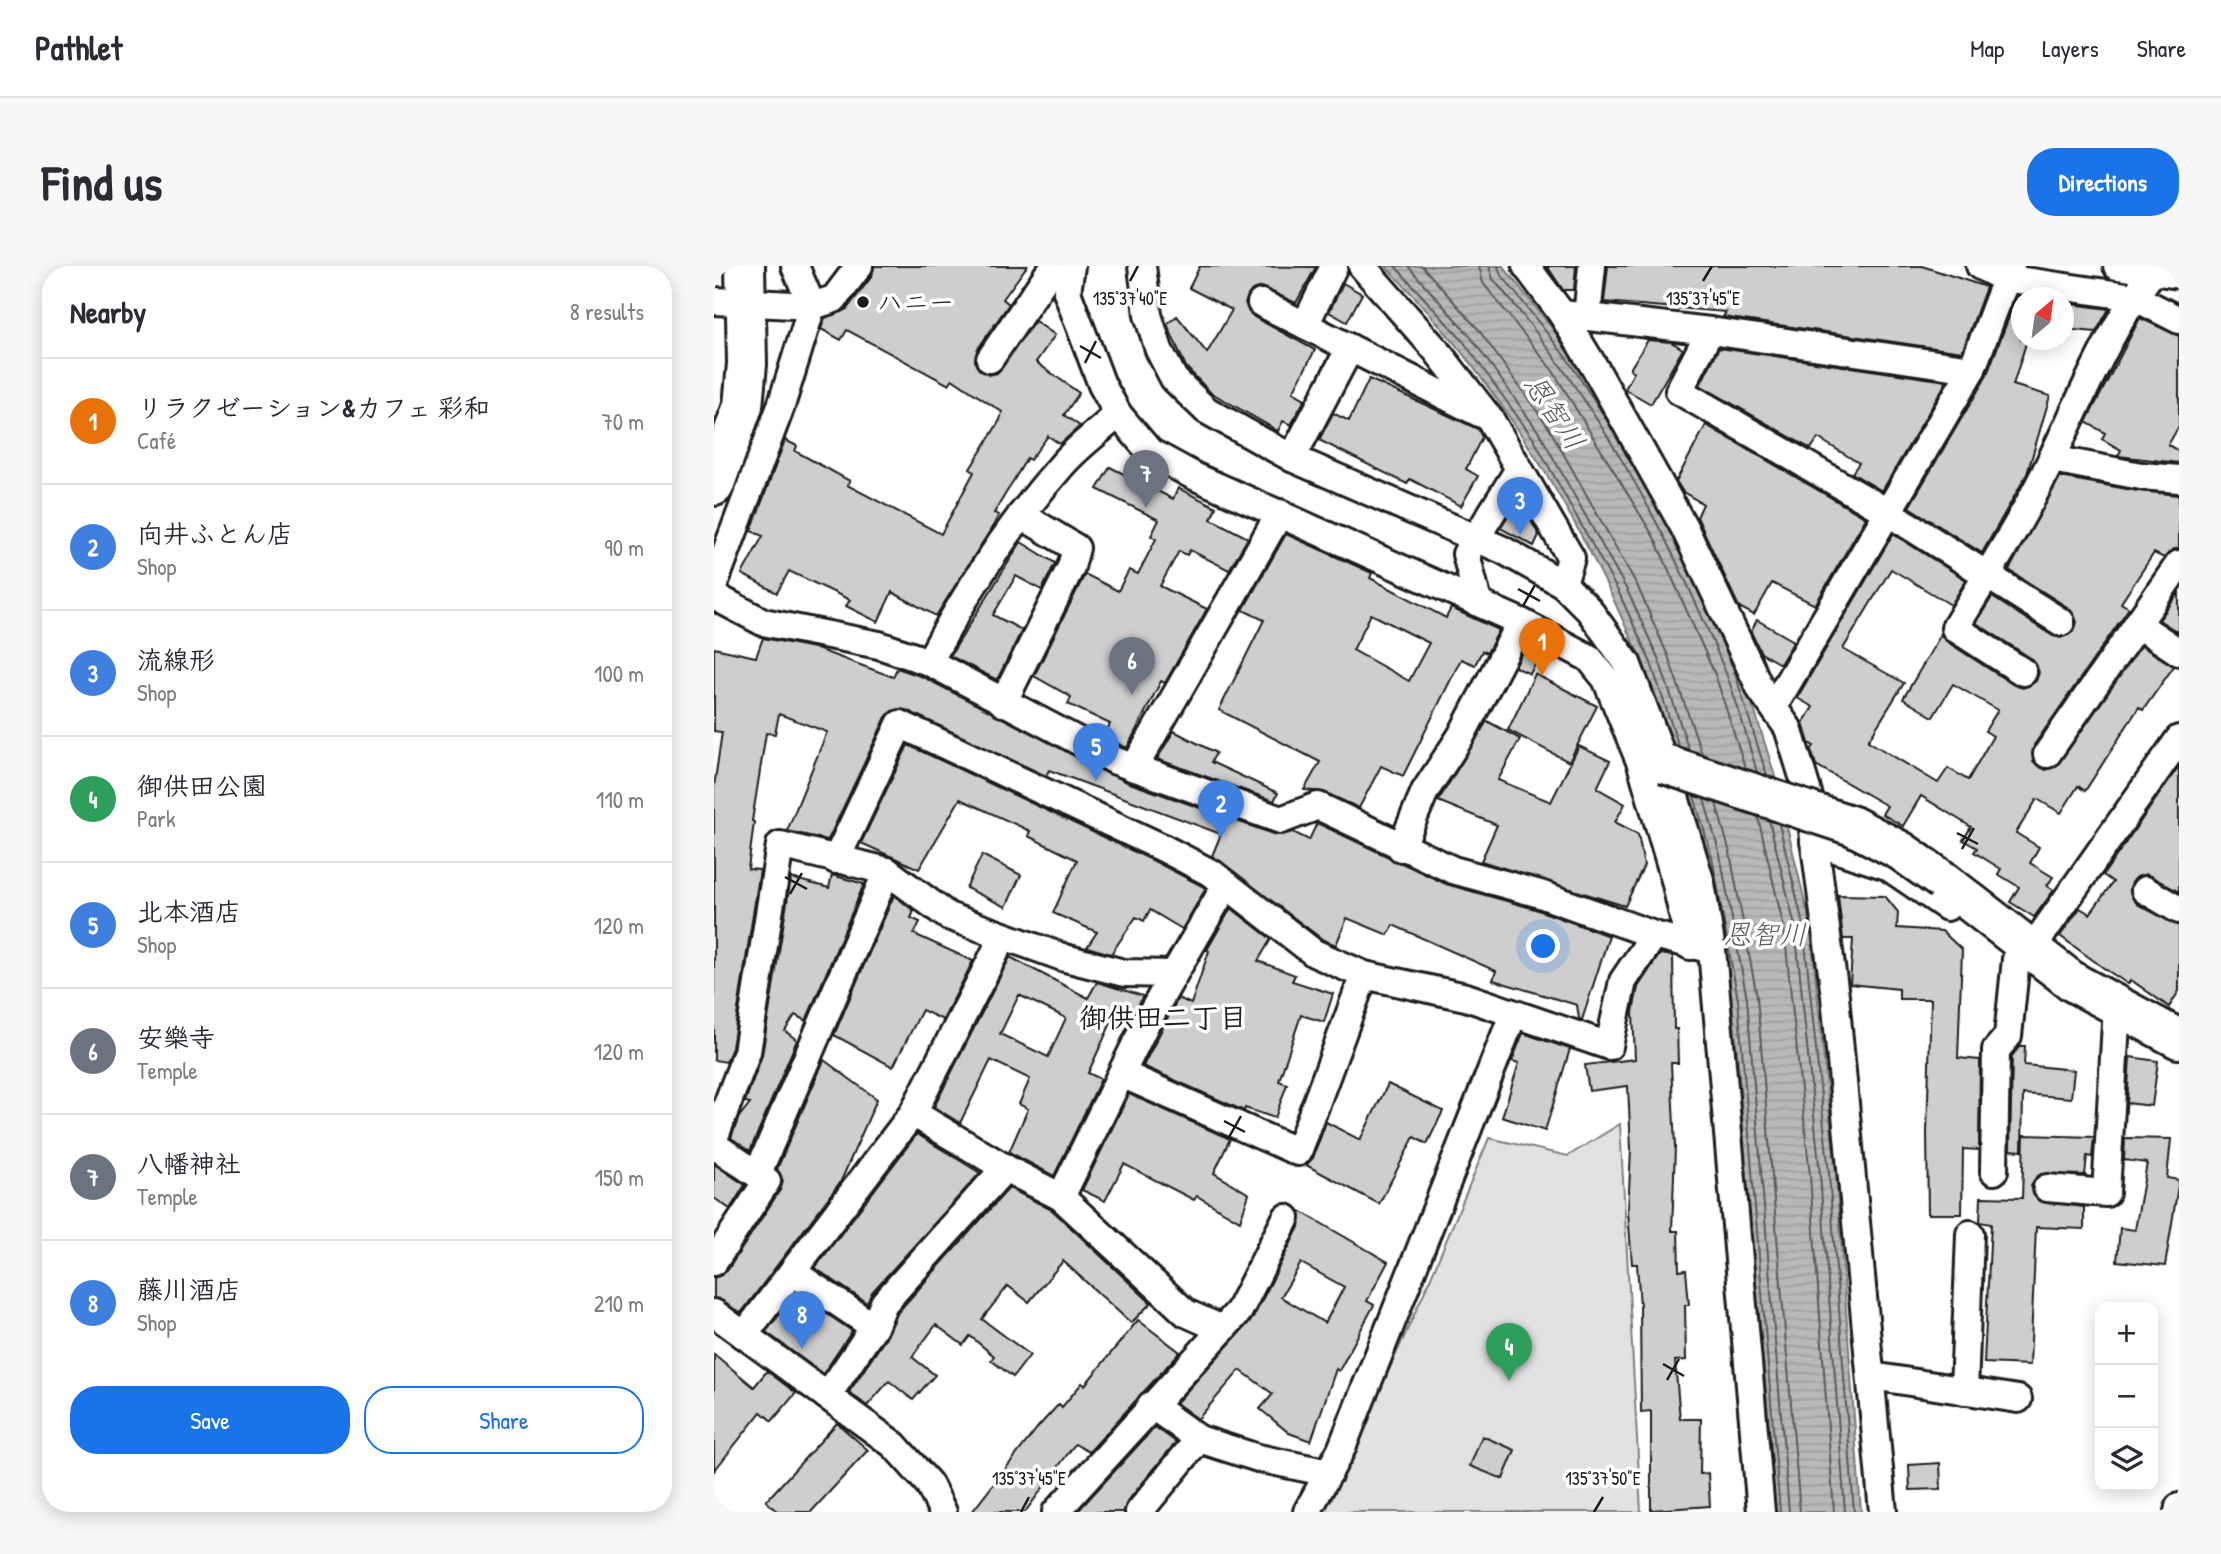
<!DOCTYPE html>
<html lang="en">
<head>
<meta charset="utf-8">
<style>
  body { margin:0; font-family:"Patrick Hand","Klee One",sans-serif; background:#f7f7f7; color:#2b2b33 }
  .controls { position:absolute; right:21px; bottom:21px; display:grid; overflow:hidden; border-radius:14px; box-shadow:0 4px 18px #0003 }
  .controls button { width:63px; height:63px; display:grid; place-items:center; padding:0; border:0; border-bottom:2px solid #e1e1e2; background:#fff; color:#2b2b33; font:35px sans-serif }
  .compass { position:absolute; left:1297px; top:21px; width:63px; height:63px; border-radius:50%; background:#fff; box-shadow:0 4px 18px #0003; rotate:29deg }
  .you { position:absolute; left:830px; top:681px; width:24px; height:24px; margin:-18px; border:5px solid #fff; border-radius:50%; background:#1a73e8; box-shadow:0 0 0 10px #1a73e833 }
  .badge { display:grid; place-items:center; width:46px; height:46px; border-radius:50%; background:#1a73e8; color:#fff; font-size:23px; font-weight:700 }
  .pin { position:absolute; translate:-50% -58px; filter:drop-shadow(0 2px 4px #0008) }
  .pin::after { content:''; position:absolute; top:37px; width:24px; height:21px; background:inherit; clip-path:polygon(0 0,100% 0,50% 100%) }
  .list { margin:0; padding:0; list-style:none }
  h2 { display:flex; justify-content:space-between; align-items:center; height:91px; margin:0; padding:0 28px; font-size:30px }
  h2 small { font-size:23px; font-weight:400; color:#7c7c81 }
  .list li { display:grid; grid-template-columns:46px 1fr auto; gap:21px; align-items:center; box-sizing:border-box; height:126px; padding:0 28px; border-top:2px solid #e1e1e2 }
  .list b { display:block; font-size:26px; white-space:nowrap }
  .list p { margin:0; font-size:23px; white-space:nowrap; color:#7c7c81 }
  .list em { font-size:23px; font-style:normal; color:#7c7c81 }
  .actions { display:flex; gap:14px; padding:21px 28px }
  .actions a { flex:1; padding:16px 0; border:2px solid #1a73e8; border-radius:28px; text-align:center; font-size:24px; color:#1a73e8 }
  .actions .main { background:#1a73e8; color:#fff }
  .icon { flex:none; width:38px; height:38px; fill:none; stroke:currentColor; stroke-width:2; stroke-linecap:round; stroke-linejoin:round }
  .map { position:relative; flex:none; width:1465px; height:1246px; overflow:hidden; border-radius:28px }
  header { display:flex; align-items:center; gap:42px; box-sizing:border-box; height:98px; padding:0 35px; background:#fff; border-bottom:2px solid #e1e1e2 }
  header strong { font-size:33px }
  nav { display:flex; gap:38px; margin-inline-start:auto; font-size:24px }
  .intro { display:flex; align-items:center; justify-content:space-between; box-sizing:border-box; height:168px; padding:0 42px }
  h1 { margin:0; font-size:49px }
  .button { padding:18px 32px; border-radius:28px; background:#1a73e8; color:#fff; font-size:24px; font-weight:700 }
  main { display:flex; gap:42px; padding:0 42px }
  aside { flex:1; background:#fff; border-radius:28px; box-shadow:0 4px 18px #0003 }
  .map>svg:first-child { display:block }
</style>
</head>
<body>
<header>
<strong>Pathlet</strong>
<nav><a>Map</a><a>Layers</a><a>Share</a></nav>
</header>
<div class="intro"><h1>Find us</h1><a class="button">Directions</a></div>
<main>
<aside>
<h2>Nearby<small>8 results</small></h2>
<ul class="list">
<li><span class="badge" style="background:#e8710a">1</span><div><b>リラクゼーション&amp;カフェ 彩和</b><p>Café</p></div><em>70 m</em></li>
<li><span class="badge" style="background:#3f7fe0">2</span><div><b>向井ふとん店</b><p>Shop</p></div><em>90 m</em></li>
<li><span class="badge" style="background:#3f7fe0">3</span><div><b>流線形</b><p>Shop</p></div><em>100 m</em></li>
<li><span class="badge" style="background:#2e9e5b">4</span><div><b>御供田公園</b><p>Park</p></div><em>110 m</em></li>
<li><span class="badge" style="background:#3f7fe0">5</span><div><b>北本酒店</b><p>Shop</p></div><em>120 m</em></li>
<li><span class="badge" style="background:#6b7280">6</span><div><b>安樂寺</b><p>Temple</p></div><em>120 m</em></li>
<li><span class="badge" style="background:#6b7280">7</span><div><b>八幡神社</b><p>Temple</p></div><em>150 m</em></li>
<li><span class="badge" style="background:#3f7fe0">8</span><div><b>藤川酒店</b><p>Shop</p></div><em>210 m</em></li>
</ul>
<div class="actions"><a class="main">Save</a><a>Share</a></div>
</aside>
<div class="map">
<svg width="1465" height="1246" viewBox="0 0 1465 1246">
  <defs>
    <pattern id="water-rules" width="6" height="5" patternUnits="userSpaceOnUse" patternTransform="scale(1.75)"><rect width="6" height="5" fill="#b8b8b8"/><path d="M0 2.5h6" fill="none" stroke="#9e9e9e"/></pattern>
  </defs>
  <rect width="100%" height="100%" fill="#fff"/>
  <filter id="ink" filterUnits="userSpaceOnUse"><feTurbulence type="fractalNoise" baseFrequency=".0143" numOctaves="2"/><feDisplacementMap in="SourceGraphic" scale="14" xChannelSelector="R" yChannelSelector="G"/><feConvolveMatrix kernelMatrix="1 2 1 2 8 2 1 2 1" color-interpolation-filters="sRGB"/></filter>
  <g filter="url(#ink)">
    <!-- park -->
    <polygon fill="#e2e2e2" stroke="#7f7f7f" stroke-width="2" points="906,858 927,1246 610,1246 715,1016 775,872 854,890"/>
    <!-- water -->
    <path fill="url(#water-rules)" stroke="#7a7a7a" stroke-width="2" d="M671 0H789L860 90 914 175 1027 401 1060 507 1096 657 1122 908 1147 1246H1060C1057 1154 1045 1062 1037 971 1031 893 1027 814 1018 736 986 475 858 187 671 0Z"/>
    <g fill="none" stroke-linecap="round" stroke-linejoin="round">
      <!-- shore -->
      <g stroke="#5a5a5a" stroke-width="2">
        <polyline points="681,0 749,75 819,172 905,327 937,397 965,481"/>
        <polyline points="694,0 756,70 826,168 913,324 945,394 975,484"/>
        <polyline points="708,0 764,63 835,162 923,319 954,390 988,488"/>
        <polyline points="765,0 769,17 839,105 941,273 1002,411 1031,502"/>
        <path d="M775 0 779 13C878 129 954 263 1011 405 1024 437 1033 473 1043 506"/>
        <polyline points="784,0 786,7 854,94 894,156"/>
        <polyline points="1007,374 1020,404 1053,510"/>
        <polyline points="980,530 998,591 1024,734 1066,1246"/>
        <polyline points="990,533 1006,589 1033,733 1075,1246"/>
        <polyline points="1002,537 1016,587 1043,731 1086,1246"/>
        <polyline points="1044,551 1070,662 1096,910 1120,1246"/>
        <polyline points="1055,554 1081,660 1106,909 1131,1246"/>
        <polyline points="1065,558 1089,658 1115,908 1140,1246"/>
      </g>
    </g>
    <!-- building -->
    <g fill="#cecece" stroke="#1c1c1c" stroke-width="2" fill-rule="evenodd">
      <polygon points="160,0 313,0 289,33 295,38 263,84 262,99 274,109 283,107 321,55 341,69 322,96 365,127 350,149 366,160 346,178 334,170 316,194 313,192 280,247 285,249 279,260 222,350 178,326 164,356 132,340 136,334 75,305 63,327 28,308 49,270 37,265 71,174 83,180 81,185 136,215 133,219 227,268 260,206 256,203 286,154 288,146 238,113 235,119 133,64 127,74 107,63 111,52 133,43 158,10"/>
      <polygon points="486,0 602,1 582,37 547,21 538,24 531,37 540,51 601,84 579,126 591,133 577,159 569,155 564,165 547,155 496,126 472,101 453,58 463,50 493,87 518,44 475,22"/>
      <polygon points="833,0 862,0 860,24 849,24"/>
      <polygon points="894,0 1208,0 1272,21 1248,86 1009,51 1012,46 890,36"/>
      <polygon points="629,17 648,28 633,56 615,46"/>
      <polygon points="1303,30 1310,31 1305,67 1307,74 1313,74 1299,119 1336,130 1313,208 1268,287 1195,241 1272,111"/>
      <polygon points="1349,37 1395,43 1382,66 1349,63"/>
      <polygon points="1426,52 1465,70 1465,160 1454,179 1465,185 1465,197 1404,190 1407,184 1388,173 1391,167 1372,156"/>
      <polygon points="934,74 957,76 969,83 937,138 911,123 920,106 916,103"/>
      <polygon points="1005,82 1233,115 1168,225 1138,207 1145,197 1104,172 1097,183 986,119"/>
      <polygon points="655,113 764,163 768,171 752,203 764,210 747,240 696,213 693,218 605,174 619,147 635,155"/>
      <polygon points="992,159 1152,252 1101,339 1058,317 1040,349 1025,341 983,251 989,238 969,226 962,215"/>
      <polygon points="396,201 459,233 464,222 502,241 497,253 534,272 515,304 476,284 473,289 465,285 446,320 493,343 451,417 447,415 413,482 390,471 396,458 354,438 357,431 320,410 371,308 404,325 415,304 424,308 442,273 437,270 445,254 383,223"/>
      <polygon points="1346,211 1424,225 1465,229 1465,282 1458,284 1450,292 1440,287 1407,337 1415,342 1320,479 1319,495 1332,504 1345,497 1427,380 1460,400 1429,444 1425,441 1371,525 1364,520 1347,547 1323,533 1302,567 1325,581 1316,597 1339,611 1333,620 1340,624 1320,651 1296,636 1305,621 1284,608 1287,603 1260,586 1263,582 1249,574 1257,561 1207,530 1189,560 1168,548 1173,540 1102,499 1097,484 1100,480 1095,477 1089,457 1099,441 1083,432 1179,268 1252,314 1237,339 1177,303 1129,383 1190,417 1154,475 1224,517 1234,502 1254,514 1279,470 1271,465 1284,444 1239,418 1219,451 1189,433 1227,368 1232,375 1300,419 1309,422 1322,415 1325,406 1318,393 1262,357 1278,331 1339,370 1347,372 1360,365 1363,356 1356,343 1295,304"/>
      <polygon points="805,233 825,269 820,280 786,262"/>
      <path d="M572 268 658 307 656 312 732 352 737 342 785 364 773 387 768 385 761 399 747 393 689 510 667 500 645 542 610 526 590 524 606 496 505 444 550 354 529 344ZM657 348 715 377 695 415 639 384Z"/>
      <polygon points="307,276 341,297 328,324 302,310 279,349 308,364 283,414 236,390"/>
      <polygon points="1465,327 1465,367 1445,354"/>
      <polygon points="1043,354 1080,375 1066,398 1047,387 1037,366"/>
      <polygon points="49,372 100,382 179,411 183,402 209,411 413,516 562,569 579,566 595,574 603,557 732,618 821,643 895,670 868,754 865,753 863,739 779,714 782,705 679,659 674,669 633,652 622,679 608,673 498,590 507,568 335,504 332,510 192,444 178,445 172,451 114,574 73,565 113,466 65,448 61,468 52,467 38,555 40,556 34,603 46,604 18,782 12,796 0,794 0,521 8,466 0,465 0,382 42,391"/>
      <polygon points="814,377 828,385 816,408 801,401"/>
      <polygon points="821,408 883,440 855,496 794,464"/>
      <polygon points="773,455 806,473 784,514 837,536 865,480 896,495 883,522 911,538 901,556 924,568 930,599 911,640 767,595 783,559 724,535"/>
      <polygon points="460,465 502,487 497,496 564,527 560,535 443,493"/>
      <polygon points="194,479 440,595 492,622 468,663 436,644 430,655 422,651 397,688 373,681 383,666 339,647 363,594 314,570 316,565 246,533 205,603 147,577"/>
      <polygon points="1465,500 1465,626 1432,608 1423,611 1415,623 1423,638 1465,660 1465,725 1455,741 1417,714 1414,718 1391,703 1346,670 1366,642 1376,648 1399,616 1389,609"/>
      <polygon points="268,589 307,609 292,641 252,622"/>
      <polygon points="118,609 150,618 92,755 81,749 71,765 83,774 36,885 17,872 25,851 36,837 31,836 48,789 77,612 115,622"/>
      <polygon points="180,629 200,645 197,652 206,656 200,668 259,695 229,754 208,744 179,801 120,769"/>
      <polygon points="1124,629 1171,630 1184,646 1183,662 1228,665 1248,684 1244,792 1266,794 1265,884 1249,883 1248,948 1214,948 1213,866 1217,733 1185,733 1185,723 1136,718 1139,673 1129,673"/>
      <polygon points="517,642 557,673 544,695 581,709 578,715 619,728 610,756 587,749 565,815 573,818 561,852 531,842 530,845 429,800 464,732 477,738 495,685 493,684"/>
      <polygon points="946,688 959,690 960,763 963,763 964,797 957,797 961,881 958,965 964,965 965,1005 972,1004 975,1039 971,1039 972,1094 961,1095 966,1153 987,1153 986,1208 994,1207 996,1240 937,1244 937,1145 927,1146 926,1040 923,998 918,998 914,946 917,883 914,820 875,825 871,799 921,793 919,746 924,721"/>
      <path d="M296 691 374 732 383 716 429 730 416 753 402 746 374 807 387 813 340 910 295 886 314 843 305 838 316 813 277 794 246 857 220 841ZM305 729 352 752 334 791 286 768Z"/>
      <polygon points="809,767 856,783 831,865 788,851 805,797 798,795"/>
      <polygon points="1306,780 1311,780 1310,799 1360,804 1357,832 1309,828 1308,885 1296,884 1298,790"/>
      <polygon points="1416,791 1444,795 1438,840 1413,837"/>
      <polygon points="110,794 163,833 127,915 27,1047 0,1032 0,1012 13,1005 66,924 69,915 63,903"/>
      <polygon points="674,818 729,845 713,878 700,871 665,938 592,899 599,892 612,856 646,874"/>
      <polygon points="415,828 516,873 500,907 535,928 526,955 483,930 480,934 410,898 391,935 368,924"/>
      <polygon points="203,868 266,907 158,1026 153,1037 101,1002"/>
      <polygon points="1310,869 1380,871 1378,891 1373,890 1371,909 1327,908 1317,920 1325,935 1370,941 1370,963 1322,961 1316,1099 1270,1097 1277,958 1266,956 1267,931 1308,932"/>
      <polygon points="1411,872 1457,873 1453,912 1465,914 1451,1000 1403,995 1406,962 1421,964 1433,897 1410,894"/>
      <polygon points="0,898 31,919 16,943 0,932"/>
      <polygon points="295,922 338,944 437,1037 417,1057 349,995 315,1036 294,1020 268,1053 316,1089 299,1111 277,1094 280,1090 256,1070 249,1079 222,1059 198,1091 221,1109 199,1134 175,1115 153,1140 135,1126 173,1070 184,1046"/>
      <path d="M586 945 674 996 653 1035 660 1039 625 1105 622 1103 597 1175 575 1167 546 1143 559 1128 526 1104 484 1153 462 1137 539 1052 586 959ZM587 997 630 1021 611 1057 567 1031Z"/>
      <polygon points="82,1027 138,1065 109,1108 52,1066"/>
      <polygon points="424,1054 466,1086 375,1186 361,1178 311,1246 258,1246 324,1161 345,1138 348,1141 368,1117 371,1119"/>
      <polygon points="0,1088 40,1121 53,1105 82,1127 58,1155 47,1146 0,1205"/>
      <polygon points="123,1157 154,1184 97,1246 64,1246 52,1235"/>
      <polygon points="441,1161 462,1176 413,1236 410,1246 363,1246"/>
      <polygon points="768,1170 801,1184 789,1213 756,1200"/>
      <polygon points="1226,1197 1227,1223 1196,1224 1195,1199"/>
    </g>
    <g fill="none" stroke-linecap="round" stroke-linejoin="round">
      <defs>
        <g id="street">
          <polyline points="357,0 353,26 388,119 404,148 436,186 480,210 807,356 875,392 892,413 927,498 961,614 976,680"/>
          <polyline points="428,0 434,49 445,84 460,113 492,144 578,192 789,284 849,318 875,344 913,397 951,498 987,617 998,684 1047,1246"/>
          <polyline points="648,0 722,84 776,153 857,292 849,318"/>
          <polyline points="812,0 848,48 882,104 970,261 1047,424 1074,462 1094,527 1121,730 1169,1246"/>
          <polyline points="1266,0 1290,12 1420,31 1465,54"/>
          <polyline points="1403,0 1465,9"/>
          <polyline points="0,35 98,40 120,33 145,0"/>
          <polyline points="547,37 767,148"/>
          <polyline points="848,48 996,65 1258,103"/>
          <polyline points="873,51 878,0"/>
          <polyline points="591,59 620,0"/>
          <polyline points="996,65 965,125 1175,247 1347,356"/>
          <polyline points="276,93 334,8"/>
          <polyline points="578,192 636,82"/>
          <polyline points="1338,193 1427,210 1465,213"/>
          <polyline points="0,318 67,140 98,40 81,0"/>
          <polyline points="0,330 49,356 165,379 215,396 402,495 567,554 604,540 739,604 826,628 940,669 998,684"/>
          <polyline points="764,336 752,288 805,203"/>
          <polyline points="1423,358 1465,386"/>
          <path d="M215 396C252 326 295 259 348 199 364 180 386 165 404 148"/>
          <path d="M1309 406 1241 362C1274 307 1311 250 1338 192 1369 128 1396 62 1439 5"/>
          <polyline points="289,437 357,301 362,282 307,249"/>
          <polyline points="1060,440 1258,103 1297,0"/>
          <polyline points="1333,488 1465,298"/>
          <polyline points="420,502 566,247"/>
          <polyline points="1100,576 1173,600 1233,641"/>
          <polyline points="687,582 711,525 747,470 807,356"/>
          <polyline points="122,594 186,458 447,581 499,608 600,687 650,709 752,731 895,780 909,715 940,669"/>
          <polyline points="1431,624 1465,644"/>
          <polyline points="408,808 584,886 650,709"/>
          <polyline points="199,847 291,902 347,931 472,1047 508,1063"/>
          <polyline points="0,873 33,786 66,579 173,605 234,650 351,692 410,707 460,708 512,619"/>
          <polyline points="0,879 53,915 0,996"/>
          <polyline points="1280,905 1282,784 1294,770 1302,693 1326,671 1465,473"/>
          <polyline points="44,907 173,605"/>
          <polyline points="1333,922 1392,927 1403,740"/>
          <polyline points="347,931 432,757 460,708"/>
          <polyline points="80,1007 160,1061"/>
          <polyline points="0,1047 180,1179 215,1218 229,1246"/>
          <polyline points="30,1069 199,847 289,671"/>
          <polyline points="1158,1110 1304,1133"/>
          <polyline points="1250,1125 1256,968"/>
          <polyline points="113,1130 160,1061 170,1037 291,902"/>
          <polyline points="437,1139 485,1173 544,1192 615,1207"/>
          <polyline points="342,1246 525,1045 572,952"/>
          <polyline points="425,1246 485,1173"/>
          <polyline points="593,1246 627,1184 799,749"/>
          <polyline points="1464,1246 1465,1241"/>
        </g>
        <g id="secondary">
          <polyline points="0,220 29,140 33,98 31,0"/>
          <polyline points="1228,614 1359,716 1465,773"/>
        </g>
      </defs>
      <!-- street casing -->
      <use href="#street" stroke="#1c1c1c" stroke-width="32"/>
      <!-- secondary casing -->
      <use href="#secondary" stroke="#1c1c1c" stroke-width="44"/>
      <!-- street -->
      <use href="#street" stroke="#fff" stroke-width="26"/>
      <!-- secondary -->
      <use href="#secondary" stroke="#fff" stroke-width="38"/>
      <defs>
        <polyline id="secondary-bridge" points="951,498 1139,560 1187,585 1228,614"/>
      </defs>
      <!-- secondary-bridge casing -->
      <use href="#secondary-bridge" stroke="#1c1c1c" stroke-width="44" stroke-linecap="butt"/>
      <!-- secondary-bridge -->
      <use href="#secondary-bridge" stroke="#fff" stroke-width="38"/>
    </g>
  </g>
  <!-- ticks -->
  <path fill="none" stroke="#1c1c1c" stroke-width="2.5" d="M416 15 424 0M989 15 998 0M366 80 387 92M371 97 382 75M804 323 826 335M809 340 821 319M1243 567 1264 578M1248 583 1260 562M71 611 93 623M76 628 88 607M510 855 531 866M515 871 527 850M949 1098 970 1110M953 1114 965 1093M307 1246 315 1231M880 1246 889 1231"/>
  <!-- markers -->
  <circle fill="#1c1c1c" stroke="#fff" stroke-width="2.5" cx="149" cy="36" r="7"/>
  <g text-anchor="middle" stroke-width="7" stroke-linejoin="round" paint-order="stroke">
    <!-- poi labels -->
    <g font-size="26" fill="#1c1c1c" stroke="#fff" text-anchor="start">
      <text x="163" y="45">ハニー</text>
    </g>
    <!-- water labels -->
    <g font-size="28" font-style="italic" fill="#5a5a5a" stroke="#fff">
      <text transform="translate(841 146) rotate(56)" y="10">恩智川</text>
      <text x="1051" y="678">恩智川</text>
    </g>
    <!-- neighbourhood labels -->
    <g font-size="28" font-weight="bold" fill="#1c1c1c" stroke="#fff">
      <text x="449" y="761">御供田二丁目</text>
    </g>
  </g>
  <g font-size="18" text-anchor="middle" fill="#1c1c1c" stroke="#fff" stroke-width="7" stroke-linejoin="round" paint-order="stroke">
    <text x="416" y="39">135°37'40"E</text>
    <text x="989" y="39">135°37'45"E</text>
    <text x="315" y="1219">135°37'45"E</text>
    <text x="889" y="1219">135°37'50"E</text>
  </g>
</svg>
<div class="controls">
<button>+</button>
<button>−</button>
<button><svg class="icon" aria-label="layers" viewBox="0 0 24 24"><path d="M12 4l9 5-9 5-9-5zM3 14l9 5 9-5"/></svg></button>
</div>
<svg class="compass" viewBox="-18 -18 36 36"><path d="M0-13l5 13h-10z" fill="#e53935"/><path d="M0 13l5-13h-10z" fill="#7c7c81"/></svg>
<div class="you"></div>
<div class="pin badge" style="left:828px;top:410px;background:#e8710a">1</div>
<div class="pin badge" style="left:507px;top:572px;background:#3f7fe0">2</div>
<div class="pin badge" style="left:806px;top:269px;background:#3f7fe0">3</div>
<div class="pin badge" style="left:795px;top:1115px;background:#2e9e5b">4</div>
<div class="pin badge" style="left:382px;top:515px;background:#3f7fe0">5</div>
<div class="pin badge" style="left:418px;top:429px;background:#6b7280">6</div>
<div class="pin badge" style="left:432px;top:242px;background:#6b7280">7</div>
<div class="pin badge" style="left:88px;top:1083px;background:#3f7fe0">8</div>
</div>
</main>
</body>
</html>
